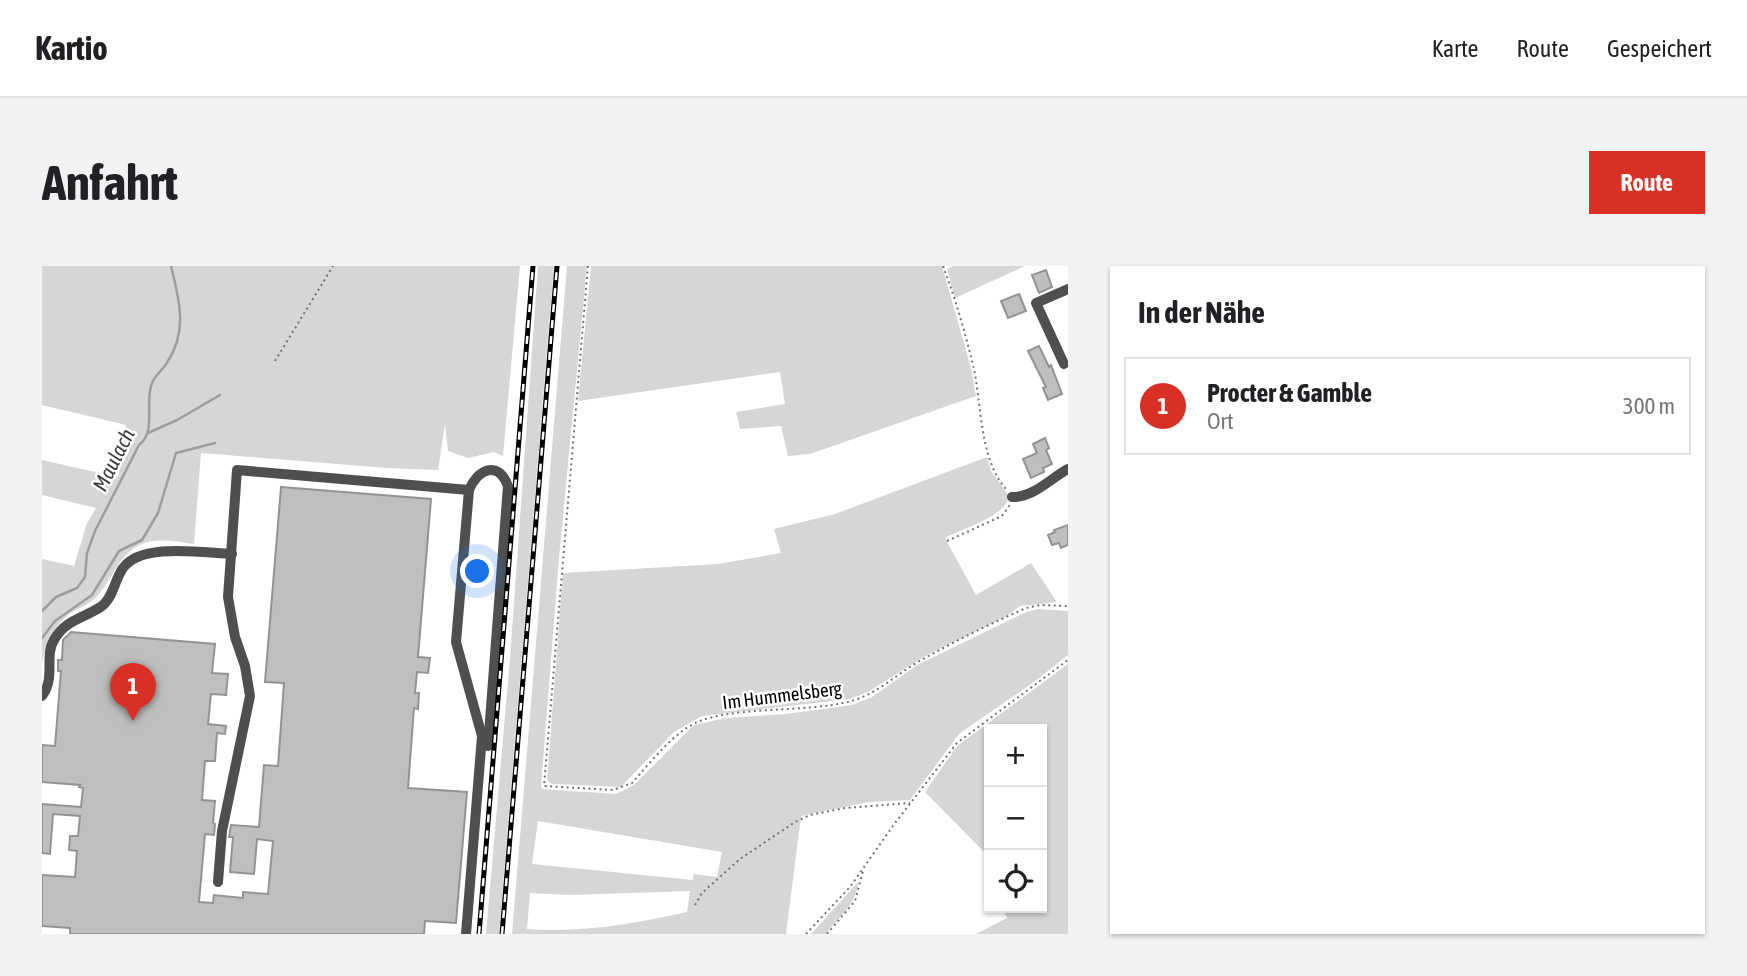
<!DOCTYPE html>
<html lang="de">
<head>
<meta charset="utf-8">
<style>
  body { margin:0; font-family:"Asap Condensed",sans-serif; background:#f2f2f2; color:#202124 }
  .controls { position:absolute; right:21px; bottom:21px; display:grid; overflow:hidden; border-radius:0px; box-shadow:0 2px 5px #0004 }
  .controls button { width:63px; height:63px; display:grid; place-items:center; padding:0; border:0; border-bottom:2px solid #e0e0e0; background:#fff; color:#202124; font:35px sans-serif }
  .you { position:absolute; left:436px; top:306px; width:24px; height:24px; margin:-18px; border:5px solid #fff; border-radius:50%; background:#1a73e8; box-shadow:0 0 0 10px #1a73e833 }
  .badge { display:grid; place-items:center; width:46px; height:46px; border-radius:50%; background:#d93025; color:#fff; font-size:23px; font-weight:700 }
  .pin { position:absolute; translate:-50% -58px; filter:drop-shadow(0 2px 4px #0008) }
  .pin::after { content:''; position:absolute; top:37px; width:24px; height:21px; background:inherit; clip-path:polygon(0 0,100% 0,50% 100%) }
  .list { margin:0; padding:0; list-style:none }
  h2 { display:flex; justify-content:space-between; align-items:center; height:91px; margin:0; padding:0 28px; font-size:30px }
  h2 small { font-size:23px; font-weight:400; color:#757577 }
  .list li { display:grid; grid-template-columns:46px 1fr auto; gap:21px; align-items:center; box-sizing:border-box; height:98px; margin:0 14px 14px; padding:0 14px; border:2px solid #e0e0e0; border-radius:0px }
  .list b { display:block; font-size:26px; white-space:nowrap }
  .list p { margin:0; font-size:23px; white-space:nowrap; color:#757577 }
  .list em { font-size:23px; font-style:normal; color:#757577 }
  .icon { flex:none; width:38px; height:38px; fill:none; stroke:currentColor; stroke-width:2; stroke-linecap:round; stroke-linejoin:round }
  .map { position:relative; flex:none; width:1026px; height:668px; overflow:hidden; border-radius:0px }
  header { display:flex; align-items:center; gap:42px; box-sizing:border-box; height:98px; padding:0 35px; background:#fff; border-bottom:2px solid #e0e0e0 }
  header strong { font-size:33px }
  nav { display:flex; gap:38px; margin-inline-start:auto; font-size:24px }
  .intro { display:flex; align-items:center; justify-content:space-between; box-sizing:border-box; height:168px; padding:0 42px }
  h1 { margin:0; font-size:49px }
  .button { padding:18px 32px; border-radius:0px; background:#d93025; color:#fff; font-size:24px; font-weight:700 }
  main { display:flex; gap:42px; padding:0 42px }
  aside { flex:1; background:#fff; border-radius:0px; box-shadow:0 2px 5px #0004 }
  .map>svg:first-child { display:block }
</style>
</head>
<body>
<header>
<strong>Kartio</strong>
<nav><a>Karte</a><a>Route</a><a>Gespeichert</a></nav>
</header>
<div class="intro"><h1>Anfahrt</h1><a class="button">Route</a></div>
<main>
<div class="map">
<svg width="1026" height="668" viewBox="0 0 1026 668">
  <rect width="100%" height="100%" fill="#fff"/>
  <!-- green -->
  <g fill="#d6d6d6" fill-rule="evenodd">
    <path d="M0 0H478L461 190 452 186 426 192 406 185 403 158 396 204 345 202 159 187 152 278C134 276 114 271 98 279 76 289 72 311 57 328 50 337 40 341 30 346 13 358 5 376 0 396V293L32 300 45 257 54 242 0 229V194L76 211 84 159 0 139Z"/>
    <polygon points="496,0 512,0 457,668 444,668 468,392"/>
    <path d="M525 0H545L517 292 499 521 501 523 574 528 592 519 652 459 683 452 744 448 810 439 830 431 875 399 982 347 996 343 1026 345V389L992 416 917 468 868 534 827 536 759 550 744 668H470ZM496 555 680 586 675 611 652 608 651 614 490 598ZM648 625 645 646C592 658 538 667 485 663L488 627 528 629Z"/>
    <polygon points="549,0 900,0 929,102 934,130 768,188 746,190 739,160 698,163 694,146 743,138 738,106 536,135"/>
    <polygon points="911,0 983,0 913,32 905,3"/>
    <path d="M945 191 949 205 967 230C964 251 920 262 903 272L934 329 989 297 1015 336 978 340 965 350 883 390 826 426 808 433 660 450 632 466 579 521 510 518 505 514 521 307 676 298 739 287 732 263 793 248Z"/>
    <polygon points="1026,398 1026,668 934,668 965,652 960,642 1000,642 1000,463 947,463 947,591 883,526 915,480"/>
    <path d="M816 616C815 638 796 651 784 668H769Z"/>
  </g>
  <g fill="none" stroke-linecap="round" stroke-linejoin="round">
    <!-- stream -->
    <g stroke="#9d9d9d" stroke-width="2.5">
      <polyline points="106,167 135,154 178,129"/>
      <path d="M0 345 14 331 35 322 43 311 45 287 53 265 97 179C115 166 102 136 110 117 113 109 122 103 126 95 146 64 137 33 129 0"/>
      <polyline points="0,372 13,355 50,329 77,285 100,274 116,247 134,187 173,177"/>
    </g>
  </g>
  <!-- building -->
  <g fill="#bfbfbf" stroke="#939393" stroke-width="2">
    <polygon points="1004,4 1010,21 997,27 990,9"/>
    <polygon points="977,28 984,45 966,52 959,35"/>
    <polygon points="997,80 1007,101 1009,99 1020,128 1006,134 1001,122 1004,121 986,85"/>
    <polygon points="1003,172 1007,182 1004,184 1010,198 1001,202 1002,206 989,212 981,193 995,187 991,178"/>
    <polygon points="239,221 389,233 376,391 388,392 386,407 375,406 373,427 377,427 376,443 372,442 366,522 425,526 414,657 383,655 382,668 28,668 28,662 0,660 0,609 33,611 35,585 27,584 28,570 36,570 38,550 11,548 8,588 0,587 0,538 39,541 41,522 37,521 38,519 0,516 0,479 13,480 19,405 16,405 16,394 20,394 21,374 29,366 173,378 170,407 186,408 184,429 169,428 166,458 184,460 183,468 175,467 173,495 163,495 160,534 173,535 171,557 173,558 172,569 163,568 157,636 171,637 172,629 201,632 201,626 226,628 231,575 215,573 212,608 188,606 191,571 187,571 189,559 217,561 222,499 236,500 242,417 223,416"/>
    <polygon points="1026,259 1026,279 1019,282 1017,277 1010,279 1006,269 1013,266 1012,264"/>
  </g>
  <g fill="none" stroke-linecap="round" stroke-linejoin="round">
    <!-- path -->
    <g stroke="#717171" stroke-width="2" stroke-dasharray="2 3.5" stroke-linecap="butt">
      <path d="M546 0 502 520 571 524 590 517C607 498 625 475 646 461 681 438 765 448 809 435 836 428 858 405 883 392 915 374 950 357 984 342L998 339 1026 340"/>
      <path d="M901 0C913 32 923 66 931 99 940 137 937 193 964 223"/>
      <polyline points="233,95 291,0"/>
      <polyline points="905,275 960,250 968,239"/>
      <polyline points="653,639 660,627 698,593 753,556 768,549 803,542 868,537"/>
      <polyline points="764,668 808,621 853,557 915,477 1026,394"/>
      <polyline points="785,668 813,635 821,605"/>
    </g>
    <!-- minor -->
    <g stroke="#4f4f4f" stroke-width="10">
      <polyline points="1022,98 994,37 1026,23"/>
      <path d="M427 224C435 204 456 193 466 220L446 480"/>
      <path d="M970 231C991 232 1009 212 1026 203"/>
      <path d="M0 430C14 412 2 390 12 374 24 353 41 353 60 340 71 332 73 313 81 302 99 276 162 287 190 288"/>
      <polyline points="176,616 180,565 208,430 203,400 193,371 186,331 195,204 427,224 414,376 440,470 424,668"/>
    </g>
    <defs>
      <g id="rail">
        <polyline points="437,668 491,0"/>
        <polyline points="460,668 515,0"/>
      </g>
    </defs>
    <!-- rail casing -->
    <use href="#rail" stroke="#000" stroke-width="5"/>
    <!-- rail -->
    <use href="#rail" stroke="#fff" stroke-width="2.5" stroke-dasharray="8" stroke-linecap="butt"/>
  </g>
  <g text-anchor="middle" stroke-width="5" stroke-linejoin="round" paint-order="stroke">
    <!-- street labels -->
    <g font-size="19" fill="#000" stroke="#fff">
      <text transform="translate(740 429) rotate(-7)" y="7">Im Hummelsberg</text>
    </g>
    <!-- water labels -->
    <g font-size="21" font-style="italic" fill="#3e3e3e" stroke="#fff">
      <text transform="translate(72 194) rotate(-63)" y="7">Maulach</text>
    </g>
  </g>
</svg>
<div class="controls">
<button>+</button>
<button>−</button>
<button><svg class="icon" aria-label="locate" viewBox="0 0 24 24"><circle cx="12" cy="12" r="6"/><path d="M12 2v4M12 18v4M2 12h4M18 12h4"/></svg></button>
</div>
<div class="you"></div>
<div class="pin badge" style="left:91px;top:455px">1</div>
</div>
<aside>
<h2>In der Nähe<small></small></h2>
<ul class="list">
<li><span class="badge">1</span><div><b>Procter &amp; Gamble</b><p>Ort</p></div><em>300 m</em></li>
</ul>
</aside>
</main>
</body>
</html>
